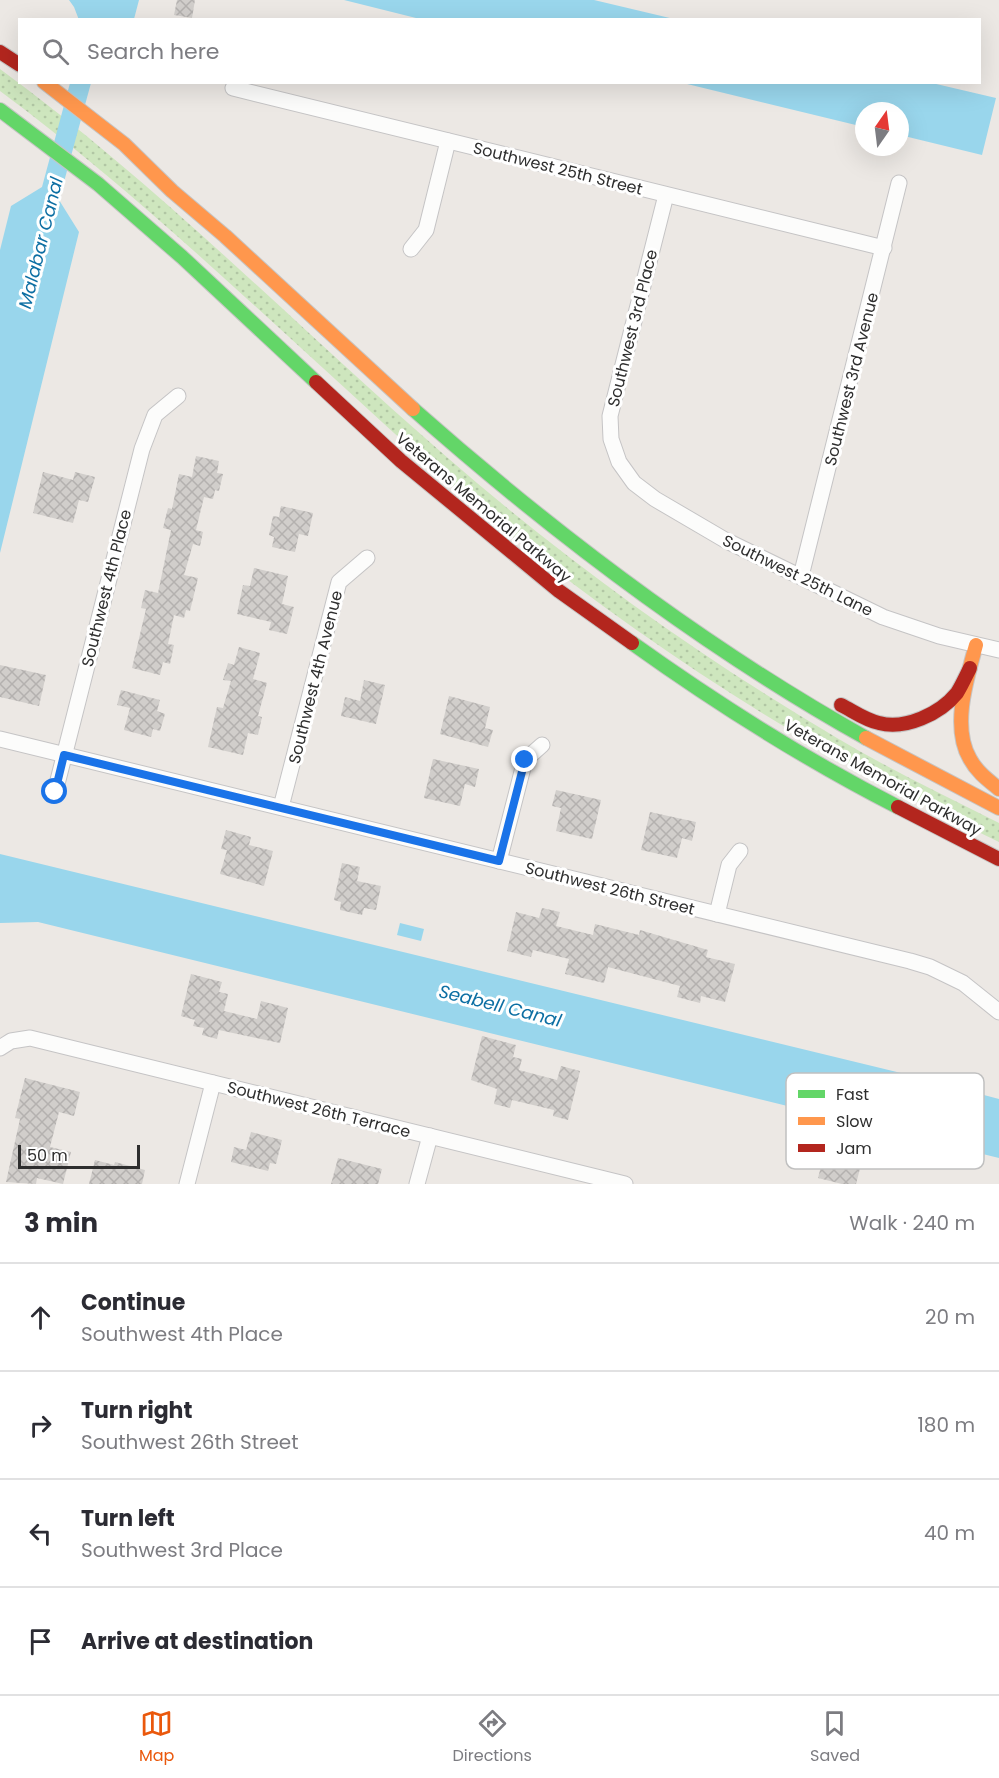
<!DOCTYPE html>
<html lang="en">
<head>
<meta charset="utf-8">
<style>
  body { margin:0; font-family:Poppins,sans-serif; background:#f2f2f3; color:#2b2b33 }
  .compass { position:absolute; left:855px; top:102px; width:54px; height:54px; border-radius:50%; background:#fff; box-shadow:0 6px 24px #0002; rotate:14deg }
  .scale { position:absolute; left:18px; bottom:15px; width:122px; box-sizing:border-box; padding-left:6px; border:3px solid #2e2e2e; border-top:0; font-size:16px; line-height:21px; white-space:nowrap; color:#2e2e2e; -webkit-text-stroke:4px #fff; paint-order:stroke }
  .stop { position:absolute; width:18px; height:18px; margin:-14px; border:4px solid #1a73e8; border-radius:50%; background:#fff }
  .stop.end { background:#1a73e8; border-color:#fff; box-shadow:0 2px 6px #0008 }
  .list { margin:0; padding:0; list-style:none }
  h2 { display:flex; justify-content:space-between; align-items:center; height:78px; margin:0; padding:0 24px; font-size:26px }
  h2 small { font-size:20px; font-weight:400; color:#7c7c81 }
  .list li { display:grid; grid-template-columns:39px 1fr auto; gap:18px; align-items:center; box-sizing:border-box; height:108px; padding:0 24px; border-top:2px solid #e1e1e2 }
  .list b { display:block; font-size:22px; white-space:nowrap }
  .list p { margin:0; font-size:20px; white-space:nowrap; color:#7c7c81 }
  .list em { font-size:20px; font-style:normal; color:#7c7c81 }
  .icon { flex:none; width:33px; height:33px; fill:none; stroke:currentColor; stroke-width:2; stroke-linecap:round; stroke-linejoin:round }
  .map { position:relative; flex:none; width:999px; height:1184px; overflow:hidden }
  .search { position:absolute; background:#fff; box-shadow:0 6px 24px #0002; left:18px; right:18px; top:18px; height:66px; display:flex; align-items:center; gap:15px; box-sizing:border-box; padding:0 21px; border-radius:0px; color:#7c7c81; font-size:22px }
  .sheet { height:510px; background:#fff }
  nav { display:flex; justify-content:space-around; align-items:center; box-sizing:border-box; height:84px; border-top:2px solid #e1e1e2; background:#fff; font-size:16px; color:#7c7c81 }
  nav a { display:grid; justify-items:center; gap:3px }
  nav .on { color:#ea580c }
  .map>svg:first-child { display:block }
</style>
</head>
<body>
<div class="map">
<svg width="999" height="1184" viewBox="0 0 999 1184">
  <defs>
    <pattern id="grass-dots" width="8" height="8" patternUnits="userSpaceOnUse" patternTransform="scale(1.5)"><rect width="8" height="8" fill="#cee6be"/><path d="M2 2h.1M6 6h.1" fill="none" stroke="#b1c6a4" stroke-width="1.8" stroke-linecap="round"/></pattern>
    <pattern id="building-cross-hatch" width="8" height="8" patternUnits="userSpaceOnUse" patternTransform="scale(1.5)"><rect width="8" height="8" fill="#d1cecb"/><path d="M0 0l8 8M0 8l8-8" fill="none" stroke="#b4b1af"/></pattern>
  </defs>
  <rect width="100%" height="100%" fill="#ece8e4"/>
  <!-- grass -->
  <path fill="url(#grass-dots)" d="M0 69C171 194 316 347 477 483 590 578 710 663 837 738 889 769 945 796 999 823V842C826 760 663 657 514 538 460 494 409 447 358 400 241 294 127 185 0 91Z"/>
  <!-- water -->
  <g fill="#99d6ec">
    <polygon points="69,0 139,0 134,19 79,20 74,7"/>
    <polygon points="344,0 594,0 674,19 424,20"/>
    <polygon points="70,83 91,83 59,200 79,232 0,553 0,250 11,206 42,187"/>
    <polygon points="932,83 996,98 982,155 900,135 900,111 864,111 864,127 683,83"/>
    <polygon points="0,854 901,1073 999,1099 999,1158 38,922 0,923"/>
    <polygon points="400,923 424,929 421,941 397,935"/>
  </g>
  <!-- building -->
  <g fill="url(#building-cross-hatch)">
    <polygon points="177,0 195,0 192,18 174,15"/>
    <polygon points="196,456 219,461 217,473 223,474 219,491 215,490 213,499 204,497 196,530 203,532 200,546 193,544 184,575 198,578 190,611 186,610 184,618 174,615 168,644 174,645 170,664 163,662 160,675 132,668 146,609 141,608 145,590 158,593 171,530 163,528 168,508 172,509 179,474 192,477"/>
    <polygon points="43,472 73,480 75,472 95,477 88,502 79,500 73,523 33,513"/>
    <polygon points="281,506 313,513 308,536 299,534 295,552 272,547 274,537 269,535 273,516 279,517"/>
    <polygon points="254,568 288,576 282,604 294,607 287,634 269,630 271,622 237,614 243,585 250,586"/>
    <polygon points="239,647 260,653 253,679 267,683 258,716 262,717 258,735 248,733 243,755 208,747 217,707 223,708 231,681 223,680 228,663 234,665"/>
    <polygon points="0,665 46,675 39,706 0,697"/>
    <polygon points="364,680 385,685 376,724 341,716 345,697 360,701"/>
    <polygon points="121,690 160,700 157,711 165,714 160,731 153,729 151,737 124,730 130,708 117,705"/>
    <polygon points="449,696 490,707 485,728 493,730 488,747 440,734"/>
    <polygon points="433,759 479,769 475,787 465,784 460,806 424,798"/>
    <polygon points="556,790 601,800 592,839 556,831 561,808 552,806"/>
    <polygon points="650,812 696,822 692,841 682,838 677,858 641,850"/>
    <polygon points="226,830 251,837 249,845 273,851 264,886 220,874 227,850 221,849"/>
    <polygon points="342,863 360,867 357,881 381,886 376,910 364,908 362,915 340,910 341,902 334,900"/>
    <polygon points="542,908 560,912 556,926 593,935 595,924 639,935 640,930 708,950 706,957 735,964 725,1002 701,996 700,1003 677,997 680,986 608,967 604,983 565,974 569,959 533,950 531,957 507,951 516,912 539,918"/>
    <polygon points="191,974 222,982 219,992 228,994 224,1011 257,1019 261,1001 288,1008 280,1043 219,1030 217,1039 202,1035 204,1028 193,1026 195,1020 181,1016"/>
    <polygon points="482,1036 516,1045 513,1057 522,1059 519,1070 557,1080 561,1066 580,1071 568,1120 553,1116 554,1110 512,1100 510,1108 494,1104 497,1089 471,1080"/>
    <polygon points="25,1078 80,1092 74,1116 59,1112 50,1147 71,1152 63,1184 37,1178 36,1184 6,1182 20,1119 15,1118"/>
    <polygon points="251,1132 282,1140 276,1164 270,1163 268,1171 231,1162 234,1147 246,1150"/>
    <polygon points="829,1135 850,1140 847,1153 863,1157 856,1184 842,1184 818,1178"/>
    <polygon points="338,1158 382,1169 378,1184 331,1184"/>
    <polygon points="95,1160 114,1165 115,1162 145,1170 142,1184 89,1184"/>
  </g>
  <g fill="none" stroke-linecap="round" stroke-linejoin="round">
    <defs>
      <g id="street">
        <polyline points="233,88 884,248"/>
        <polyline points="666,195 610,416 611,439 619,462 634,483 655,499 725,540 883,617 939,636 999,650"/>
        <polyline points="411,249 426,230 448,141"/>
        <polyline points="801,576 899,183"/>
        <polyline points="0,739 910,961 930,967 963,983 999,1012"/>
        <polyline points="55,792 142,449 155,415 178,396"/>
        <polyline points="281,807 339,582 367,558"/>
        <polyline points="499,861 525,760 542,745"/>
        <polyline points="717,914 729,865 740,851"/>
        <polyline points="0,1048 11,1041 30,1038 625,1184"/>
        <polyline points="187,1184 213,1083"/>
        <polyline points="417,1184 430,1136"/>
      </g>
      <g id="fast">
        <polyline points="0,110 98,184 182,257 316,382"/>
        <path d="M413 409C551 531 705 648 866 738"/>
        <path d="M632 643C716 703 806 760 898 807"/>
      </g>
      <g id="slow">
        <polyline points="44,82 124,144 172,191 225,236 413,409"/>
        <path d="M976 645C967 678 951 727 970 759 977 772 988 780 999 789"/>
        <polyline points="866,738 999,808"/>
      </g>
      <g id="jam">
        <polyline points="0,52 20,65"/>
        <polyline points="316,382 401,461 559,591 632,643"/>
        <path d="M841 705C853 711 865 720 879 723 905 730 940 714 957 693 962 685 966 676 970 668"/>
        <polyline points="898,807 999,859"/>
      </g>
    </defs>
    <!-- street casing -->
    <use href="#street" stroke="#c5c4c5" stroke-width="17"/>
    <!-- fast casing -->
    <use href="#fast" stroke="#c6c5c4" stroke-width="16"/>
    <!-- slow casing -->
    <use href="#slow" stroke="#c6c5c4" stroke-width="16"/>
    <!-- jam casing -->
    <use href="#jam" stroke="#c6c5c4" stroke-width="16"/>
    <!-- street -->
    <use href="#street" stroke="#fcfcfb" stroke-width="15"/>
    <!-- fast -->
    <use href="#fast" stroke="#63d668" stroke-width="14"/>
    <!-- slow -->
    <use href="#slow" stroke="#ff974d" stroke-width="14"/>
    <!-- jam -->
    <use href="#jam" stroke="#b3261e" stroke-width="14"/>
  </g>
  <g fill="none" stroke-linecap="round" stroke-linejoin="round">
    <!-- route -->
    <polyline stroke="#1a73e8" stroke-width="8" points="55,792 64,755 499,861 525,760"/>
  </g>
  <g text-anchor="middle" stroke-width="6" stroke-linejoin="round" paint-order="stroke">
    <!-- street labels -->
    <g font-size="16" fill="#2e2e2e" stroke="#fff">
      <text transform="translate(558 168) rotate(14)" y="6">Southwest 25th Street</text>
      <text transform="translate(632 328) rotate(-76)" y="6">Southwest 3rd Place</text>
      <text transform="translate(851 379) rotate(-76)" y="6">Southwest 3rd Avenue</text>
      <text transform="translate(484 507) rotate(40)" y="6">Veterans Memorial Parkway</text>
      <text transform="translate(798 575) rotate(26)" y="6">Southwest 25th Lane</text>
      <text transform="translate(106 588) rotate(-76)" y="6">Southwest 4th Place</text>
      <text transform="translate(315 677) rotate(-76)" y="6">Southwest 4th Avenue</text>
      <text transform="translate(883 777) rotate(29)" y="6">Veterans Memorial Parkway</text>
      <text transform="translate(610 888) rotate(14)" y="6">Southwest 26th Street</text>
      <text transform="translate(319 1109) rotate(14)" y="6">Southwest 26th Terrace</text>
    </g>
    <!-- water labels -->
    <g font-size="18" font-style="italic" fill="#0d6fa3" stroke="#fff">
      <text transform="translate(41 243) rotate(-76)" y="6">Malabar Canal</text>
      <text transform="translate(500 1006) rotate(14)" y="6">Seabell Canal</text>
    </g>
  </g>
  <!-- legend -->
  <rect x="786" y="1073" width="198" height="96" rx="9" fill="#fff" stroke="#c0c0c0" stroke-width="1.5"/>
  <rect x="798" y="1090" width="27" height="8" fill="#63d668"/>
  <rect x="798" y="1117" width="27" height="8" fill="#ff974d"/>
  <rect x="798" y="1144" width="27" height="8" fill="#b3261e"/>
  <g font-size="16" fill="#2e2e2e">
    <text x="836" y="1100">Fast</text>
    <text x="836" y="1127">Slow</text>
    <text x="836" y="1154">Jam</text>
  </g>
</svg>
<svg class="compass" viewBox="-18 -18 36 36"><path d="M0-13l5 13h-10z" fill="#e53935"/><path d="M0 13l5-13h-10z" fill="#7c7c81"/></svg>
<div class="scale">50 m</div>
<div class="stop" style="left:55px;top:792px"></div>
<div class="stop end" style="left:525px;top:760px"></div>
<div class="search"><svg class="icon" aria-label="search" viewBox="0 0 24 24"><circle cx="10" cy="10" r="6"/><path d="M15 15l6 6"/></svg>Search here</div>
</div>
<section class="sheet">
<h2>3 min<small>Walk · 240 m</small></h2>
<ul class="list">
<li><svg class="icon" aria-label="ahead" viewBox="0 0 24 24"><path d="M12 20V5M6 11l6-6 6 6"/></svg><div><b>Continue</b><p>Southwest 4th Place</p></div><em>20 m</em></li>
<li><svg class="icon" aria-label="right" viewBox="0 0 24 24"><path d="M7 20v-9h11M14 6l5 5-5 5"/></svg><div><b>Turn right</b><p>Southwest 26th Street</p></div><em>180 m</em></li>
<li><svg class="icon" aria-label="left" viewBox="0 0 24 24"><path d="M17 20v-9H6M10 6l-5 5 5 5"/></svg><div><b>Turn left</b><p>Southwest 3rd Place</p></div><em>40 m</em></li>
<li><svg class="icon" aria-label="arrive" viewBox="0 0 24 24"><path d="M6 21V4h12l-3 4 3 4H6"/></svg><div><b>Arrive at destination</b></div></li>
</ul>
</section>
<nav>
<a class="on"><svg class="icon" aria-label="map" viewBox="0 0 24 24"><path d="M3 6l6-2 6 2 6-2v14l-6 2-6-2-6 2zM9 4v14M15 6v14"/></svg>Map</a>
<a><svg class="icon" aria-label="directions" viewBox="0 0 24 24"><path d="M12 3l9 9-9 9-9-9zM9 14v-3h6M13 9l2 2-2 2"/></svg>Directions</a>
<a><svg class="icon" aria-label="saved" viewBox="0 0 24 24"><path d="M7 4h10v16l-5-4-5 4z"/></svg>Saved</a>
</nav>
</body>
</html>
